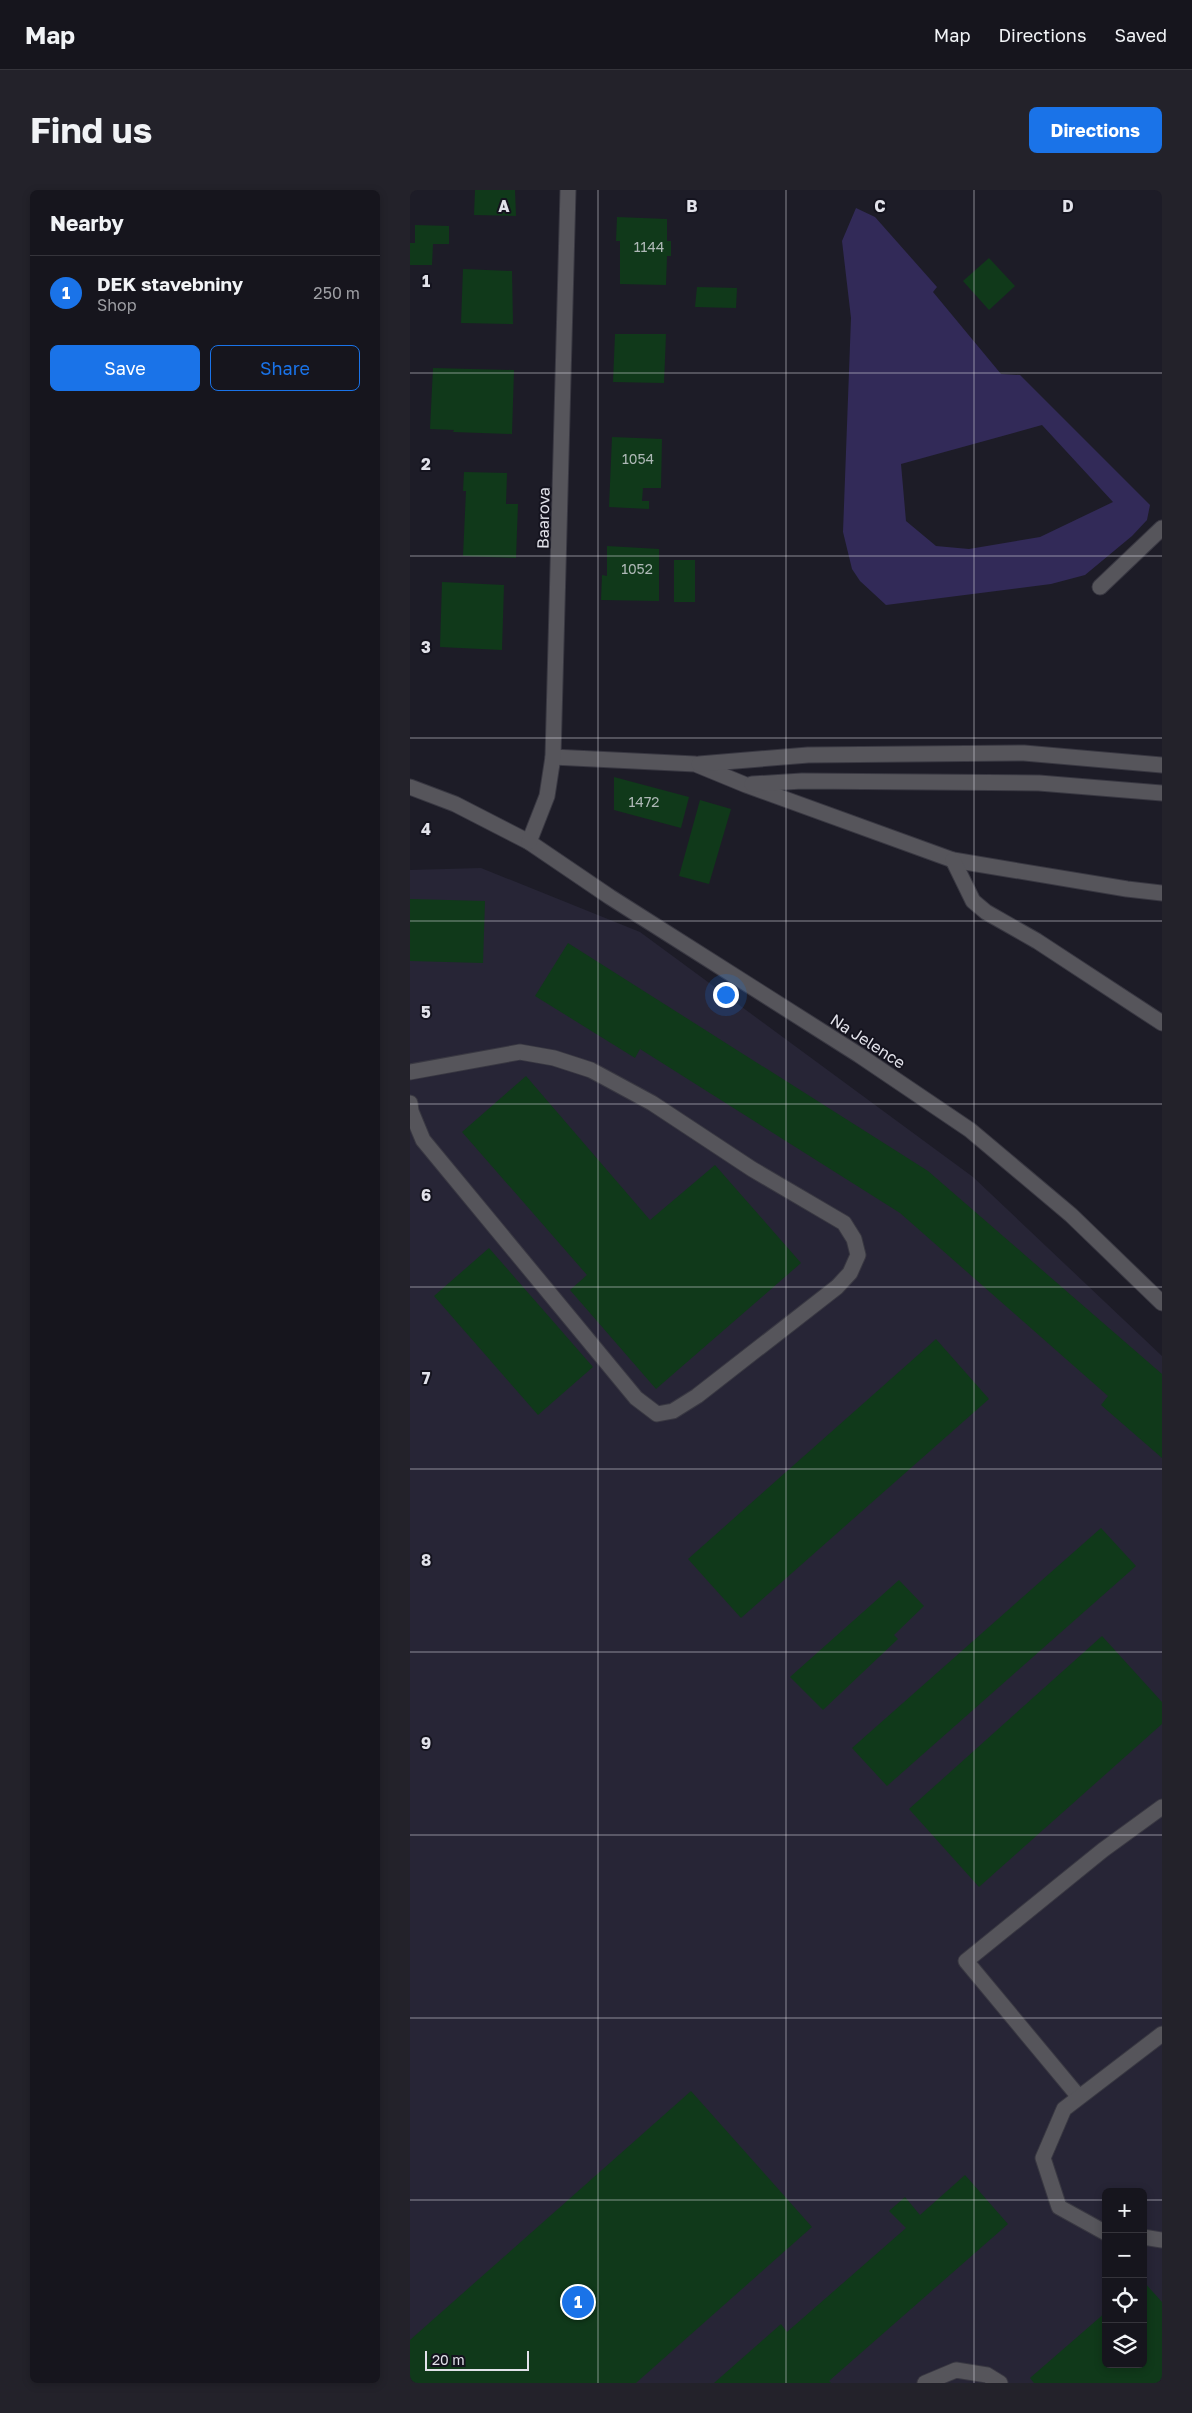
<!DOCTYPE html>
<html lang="en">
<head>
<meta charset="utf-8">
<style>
  body { margin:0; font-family:"Golos Text",sans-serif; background:#23222a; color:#f1f3f6 }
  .controls { position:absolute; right:15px; bottom:15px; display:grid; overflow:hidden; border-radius:8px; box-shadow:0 2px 8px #0003 }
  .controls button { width:45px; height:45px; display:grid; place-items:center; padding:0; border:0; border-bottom:1px solid #35343b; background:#16151d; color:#f1f3f6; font:25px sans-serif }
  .scale { position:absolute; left:15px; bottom:12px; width:104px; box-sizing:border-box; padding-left:5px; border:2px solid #e2e2ea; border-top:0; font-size:14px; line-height:18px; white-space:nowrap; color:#e2e2ea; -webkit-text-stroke:4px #14131e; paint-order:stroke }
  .you { position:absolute; left:315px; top:804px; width:18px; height:18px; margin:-12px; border:4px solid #fff; border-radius:50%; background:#1a73e8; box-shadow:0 0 0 8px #1a73e833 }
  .badge { display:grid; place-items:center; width:32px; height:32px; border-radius:50%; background:#1a73e8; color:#fff; font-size:16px; font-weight:700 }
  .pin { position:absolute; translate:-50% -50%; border:2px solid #fff; box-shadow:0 1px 5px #0006 }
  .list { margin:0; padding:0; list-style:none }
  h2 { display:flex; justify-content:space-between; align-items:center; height:65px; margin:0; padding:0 20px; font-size:21px }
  h2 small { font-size:16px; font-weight:400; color:#9e9fa4 }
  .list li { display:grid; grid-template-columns:32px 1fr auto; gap:15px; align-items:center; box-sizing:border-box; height:75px; padding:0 20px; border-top:1px solid #35343b }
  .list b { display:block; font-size:19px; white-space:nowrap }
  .list p { margin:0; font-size:16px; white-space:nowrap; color:#9e9fa4 }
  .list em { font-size:16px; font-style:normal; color:#9e9fa4 }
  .actions { display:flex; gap:10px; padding:15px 20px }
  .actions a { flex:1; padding:11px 0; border:1px solid #1a73e8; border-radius:8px; text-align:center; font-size:18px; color:#1a73e8 }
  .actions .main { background:#1a73e8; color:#fff }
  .icon { flex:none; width:28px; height:28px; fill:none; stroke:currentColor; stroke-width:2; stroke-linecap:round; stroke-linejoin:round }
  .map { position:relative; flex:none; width:752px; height:2193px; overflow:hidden; border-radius:8px }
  header { display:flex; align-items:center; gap:30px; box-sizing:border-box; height:70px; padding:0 25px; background:#16151d; border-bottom:1px solid #35343b }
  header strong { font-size:24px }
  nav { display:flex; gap:28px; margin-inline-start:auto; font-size:18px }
  .intro { display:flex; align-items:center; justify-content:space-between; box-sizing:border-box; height:120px; padding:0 30px }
  h1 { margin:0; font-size:35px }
  .button { padding:12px 22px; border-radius:8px; background:#1a73e8; color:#fff; font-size:18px; font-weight:700 }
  main { display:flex; gap:30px; padding:0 30px }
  aside { flex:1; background:#16151d; border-radius:8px; box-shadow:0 2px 8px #0003 }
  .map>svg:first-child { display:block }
</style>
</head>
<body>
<header>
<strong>Map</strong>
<nav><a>Map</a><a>Directions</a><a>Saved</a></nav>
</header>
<div class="intro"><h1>Find us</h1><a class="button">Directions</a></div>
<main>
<aside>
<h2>Nearby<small></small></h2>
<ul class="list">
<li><span class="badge">1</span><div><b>DEK stavebniny</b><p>Shop</p></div><em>250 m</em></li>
</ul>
<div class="actions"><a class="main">Save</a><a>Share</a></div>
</aside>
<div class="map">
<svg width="752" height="2193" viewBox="0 0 752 2193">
  <rect width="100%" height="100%" fill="#1d1c27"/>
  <!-- built -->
  <path fill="#272536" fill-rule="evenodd" d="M71 678 230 742 563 987 752 1166V2193H0V680ZM696 2002H733V2174H696Z"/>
  <!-- green -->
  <path fill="#322a58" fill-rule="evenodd" d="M446 18 465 27 527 97 523 102 591 184 610 185 740 315 737 330 722 346 675 385 641 394 476 415 450 391 442 379 433 342 441 128 432 51ZM632 235 703 312 630 347 559 359 526 356 496 331 491 274Z"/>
  <!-- building -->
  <g fill="#10391a">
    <polygon points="65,0 105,0 106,26 64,25"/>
    <polygon points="207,27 257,29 257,51 261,51 261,66 257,66 256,95 210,94 210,51 206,51"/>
    <polygon points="5,35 39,36 39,54 23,54 22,75 0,75 0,53 5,53"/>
    <polygon points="579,68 605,96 579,120 553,91"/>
    <polygon points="53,79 102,81 103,134 51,133"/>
    <polygon points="287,97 327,98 326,118 285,117"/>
    <polygon points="205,144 256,144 254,193 203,192"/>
    <polygon points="23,178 104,180 102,244 43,242 44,240 20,239"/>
    <polygon points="202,247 252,249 251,298 233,298 232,311 239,311 239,319 199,317"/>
    <polygon points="54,282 97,283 96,314 108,314 106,368 53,366 56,301 53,301"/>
    <polygon points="197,356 249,359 249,411 191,410 192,385 197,386"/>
    <rect x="264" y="370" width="21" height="42"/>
    <polygon points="32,392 94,395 92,460 30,457"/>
    <polygon points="204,587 279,607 271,638 204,620"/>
    <polygon points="290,610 321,619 299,694 269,686"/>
    <polygon points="0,709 75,711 73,773 0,771"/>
    <polygon points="158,753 518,981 752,1184 752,1268 691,1215 698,1206 490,1023 230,859 225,868 125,806"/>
    <polygon points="116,886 240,1030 305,975 391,1073 246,1199 160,1100 177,1085 52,942"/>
    <polygon points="79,1058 183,1177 128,1225 24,1106"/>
    <polygon points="526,1149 579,1209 331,1428 278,1369"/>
    <polygon points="691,1338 726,1376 477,1596 442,1558"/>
    <polygon points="489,1390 514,1416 484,1445 488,1449 413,1520 380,1487"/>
    <polygon points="692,1446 752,1512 752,1534 569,1697 499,1619"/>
    <polygon points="281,1901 402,2037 226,2193 0,2193 0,2150"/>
    <polygon points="555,1985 598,2034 419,2191 421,2193 304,2193 371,2134 377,2142 496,2038 479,2021 495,2007 510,2025"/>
    <polygon points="733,2091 752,2112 752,2193 624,2193 620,2188 696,2122 696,2174 733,2174"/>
  </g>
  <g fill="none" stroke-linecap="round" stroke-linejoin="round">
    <defs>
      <g id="lane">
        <polyline points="143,567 285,574 336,595 543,670 717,699 752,703"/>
        <polyline points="289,574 398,565 614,563 752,575"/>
        <polyline points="342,594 392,591 629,593 752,603"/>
        <polyline points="543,670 563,711 576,722 627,751 752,833"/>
        <polyline points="0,882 110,862 144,868 181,880 242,913 342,979 434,1033 444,1049 448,1065 440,1083 427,1097 287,1206 263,1221 247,1224 226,1208 13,950 1,921 0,913"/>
        <polyline points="669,1907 556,1771 693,1660 752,1617"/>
        <polyline points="696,2043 649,2017 633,1968 654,1919 752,1844"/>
        <polyline points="733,2047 752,2050"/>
        <polyline points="515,2193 546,2180 577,2185 590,2193"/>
      </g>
      <g id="street">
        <polyline points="690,397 752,338"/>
        <polyline points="0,597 45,614 119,652 200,707 449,865 560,940 661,1025 752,1113"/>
        <polyline points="119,652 137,606 143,567 158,0"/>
      </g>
    </defs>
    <!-- lane casing -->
    <use href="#lane" stroke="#393842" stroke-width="17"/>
    <!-- street casing -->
    <use href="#street" stroke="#393842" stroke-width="17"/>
    <!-- lane -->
    <use href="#lane" stroke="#56555b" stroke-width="15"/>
    <!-- street -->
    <use href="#street" stroke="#56555b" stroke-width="15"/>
  </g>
  <!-- grid -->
  <path fill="none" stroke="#e2e2ea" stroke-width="1" stroke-opacity="0.55" d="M188 0V2193M376 0V2193M564 0V2193M0 183H752M0 366H752M0 548H752M0 731H752M0 914H752M0 1097H752M0 1279H752M0 1462H752M0 1645H752M0 1828H752M0 2010H696M733 2010H752"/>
  <g text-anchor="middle" stroke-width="4" stroke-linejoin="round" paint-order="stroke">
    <!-- number labels -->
    <g font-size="14" fill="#aeb8b6">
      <text x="239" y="62">1144</text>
      <text x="228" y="274">1054</text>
      <text x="227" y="384">1052</text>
      <text x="234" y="617">1472</text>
    </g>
    <!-- street labels -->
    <g font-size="16" fill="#e2e2ea" stroke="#14131e">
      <text transform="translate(133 328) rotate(-89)" y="6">Baarova</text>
      <text transform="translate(458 851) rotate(33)" y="6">Na Jelence</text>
    </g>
  </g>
  <g font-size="16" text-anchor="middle" font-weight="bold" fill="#e2e2ea" stroke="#14131e" stroke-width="4" stroke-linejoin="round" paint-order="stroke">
    <text x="94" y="22">A</text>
    <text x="282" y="22">B</text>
    <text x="470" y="22">C</text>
    <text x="658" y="22">D</text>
    <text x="16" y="97">1</text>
    <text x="16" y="280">2</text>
    <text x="16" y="463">3</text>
    <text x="16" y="645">4</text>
    <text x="16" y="828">5</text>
    <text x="16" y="1011">6</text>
    <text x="16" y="1194">7</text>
    <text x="16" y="1376">8</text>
    <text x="16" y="1559">9</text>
  </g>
</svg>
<div class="controls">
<button>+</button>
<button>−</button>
<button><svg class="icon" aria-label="locate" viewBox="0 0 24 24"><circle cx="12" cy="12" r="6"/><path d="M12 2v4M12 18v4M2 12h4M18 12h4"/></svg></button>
<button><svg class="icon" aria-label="layers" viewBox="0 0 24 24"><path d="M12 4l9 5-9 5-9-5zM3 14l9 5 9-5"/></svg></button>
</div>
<div class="scale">20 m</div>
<div class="you"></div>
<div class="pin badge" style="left:168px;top:2112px">1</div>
</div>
</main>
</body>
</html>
